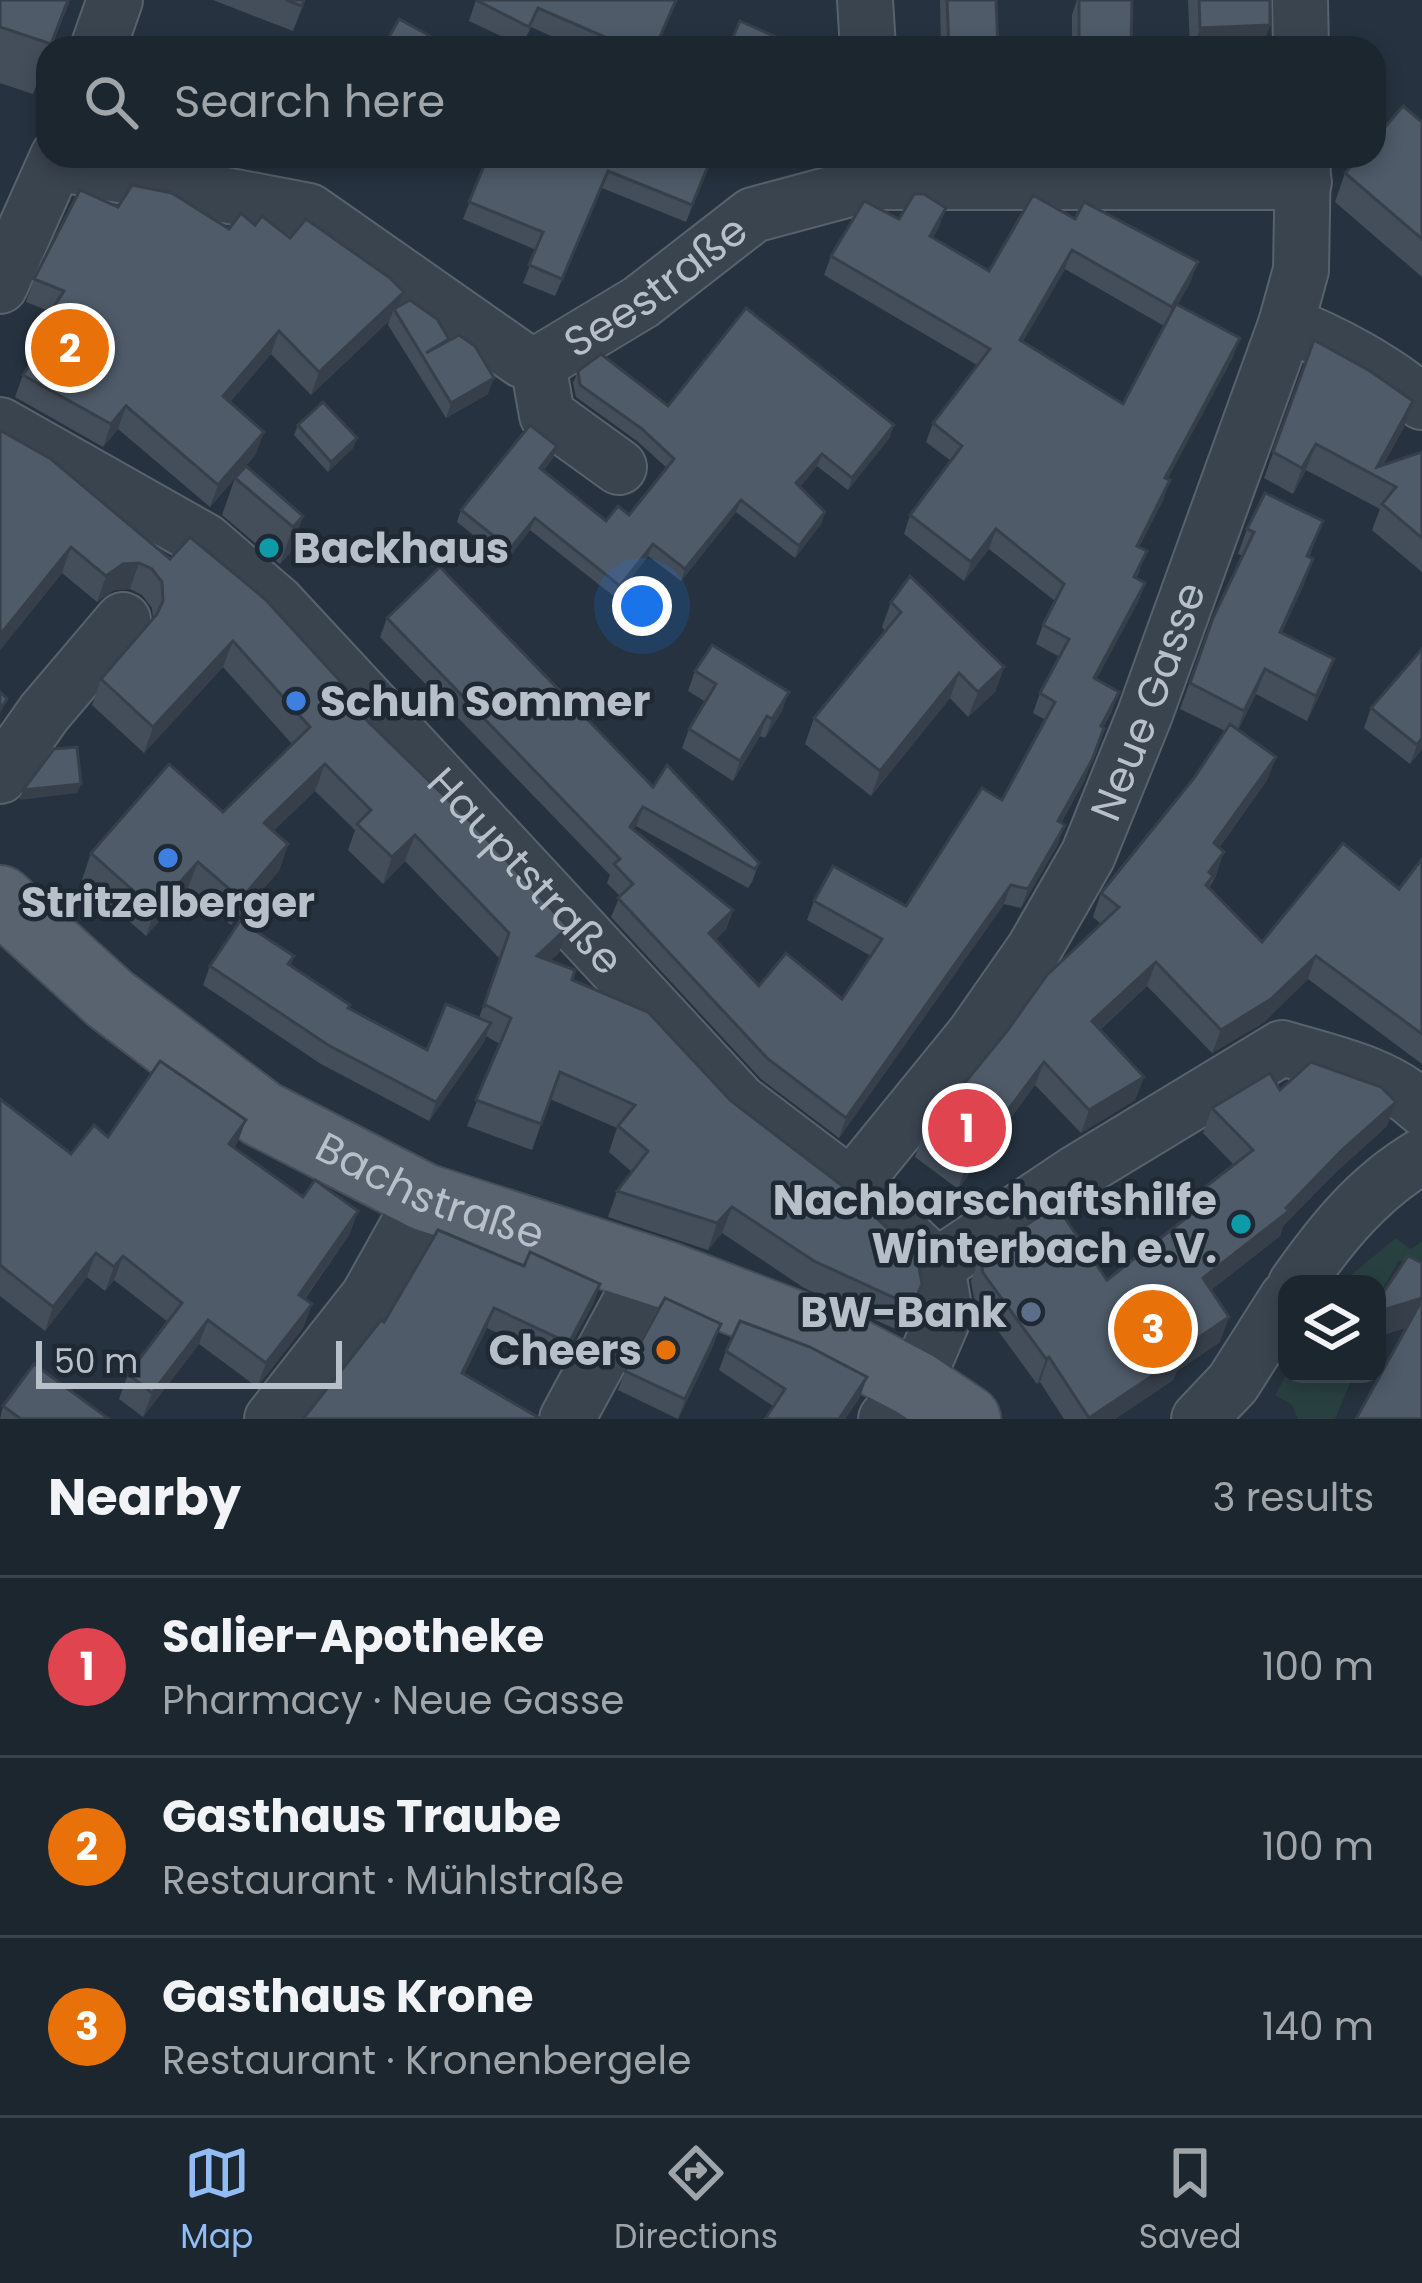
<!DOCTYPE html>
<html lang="en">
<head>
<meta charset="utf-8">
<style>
  body { margin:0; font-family:Poppins,sans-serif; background:#29323b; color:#f1f3f6 }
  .controls { position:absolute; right:36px; bottom:36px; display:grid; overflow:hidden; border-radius:24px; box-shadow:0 6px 18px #0003 }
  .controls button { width:108px; height:108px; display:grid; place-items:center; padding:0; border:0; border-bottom:3px solid #3a434b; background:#1c262f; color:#f1f3f6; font:60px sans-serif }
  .scale { position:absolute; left:36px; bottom:30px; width:306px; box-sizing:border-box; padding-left:12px; border:6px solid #b7bfc9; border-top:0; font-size:33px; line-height:42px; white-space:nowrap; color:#b7bfc9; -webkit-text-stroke:9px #1f2934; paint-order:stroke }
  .you { position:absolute; left:642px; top:606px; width:42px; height:42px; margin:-30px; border:9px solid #fff; border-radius:50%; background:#1a73e8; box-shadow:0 0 0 18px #1a73e833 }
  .badge { display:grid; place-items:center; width:78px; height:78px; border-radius:50%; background:#91bcf4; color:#fff; font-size:39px; font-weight:700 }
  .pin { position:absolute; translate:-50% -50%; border:6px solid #fff; box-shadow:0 3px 12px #0006 }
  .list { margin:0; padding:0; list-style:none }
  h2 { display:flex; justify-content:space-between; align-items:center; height:156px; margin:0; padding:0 48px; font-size:51px }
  h2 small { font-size:39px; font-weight:400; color:#a0a5aa }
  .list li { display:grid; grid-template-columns:78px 1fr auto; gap:36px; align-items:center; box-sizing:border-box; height:180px; padding:0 48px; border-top:3px solid #3a434b }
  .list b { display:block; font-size:45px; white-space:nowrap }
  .list p { margin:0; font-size:39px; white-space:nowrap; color:#a0a5aa }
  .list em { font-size:39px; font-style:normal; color:#a0a5aa }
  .icon { flex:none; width:66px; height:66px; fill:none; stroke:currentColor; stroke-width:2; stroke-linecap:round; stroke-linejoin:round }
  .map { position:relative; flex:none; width:1422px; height:1419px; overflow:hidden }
  .search { position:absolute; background:#1c262f; box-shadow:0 6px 18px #0003; left:36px; right:36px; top:36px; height:132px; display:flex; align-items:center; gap:30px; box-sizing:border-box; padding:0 42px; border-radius:36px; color:#a0a5aa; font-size:45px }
  .sheet { height:696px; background:#1c262f }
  nav { display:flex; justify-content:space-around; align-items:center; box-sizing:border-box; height:168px; border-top:3px solid #3a434b; background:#1c262f; font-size:33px; color:#a0a5aa }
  nav a { display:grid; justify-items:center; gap:6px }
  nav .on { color:#91bcf4 }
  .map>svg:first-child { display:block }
</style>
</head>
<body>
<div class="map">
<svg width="1422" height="1419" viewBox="0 0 1422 1419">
  <rect width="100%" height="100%" fill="#26323f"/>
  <!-- green -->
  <g fill="#294041">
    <polygon points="1396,1238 1410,1249 1422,1242 1422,1273 1399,1260 1377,1299 1377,1284 1340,1284"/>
    <polygon points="1287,1374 1354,1374 1335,1419 1298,1419 1292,1405 1275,1395"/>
  </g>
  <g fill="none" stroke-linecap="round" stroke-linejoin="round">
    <defs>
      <g id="minor">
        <polyline points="865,0 868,48"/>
        <polyline points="1300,0 1301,48"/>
        <polyline points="98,48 115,0"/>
        <path id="s1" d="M56 163 309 211 522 360 538 364 641 302 753 215 876 182H1304"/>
        <polyline points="0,286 58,156"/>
        <path d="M1286 324C1333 342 1384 370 1422 402"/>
        <polyline points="538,364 547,415 619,467"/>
        <path id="s2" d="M0 425 205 541 277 603 740 1102 851 1186 937 1266 945 1314 915 1384 886 1419"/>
        <polyline points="0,776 44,713 123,620"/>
        <path id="s3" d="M851 1186 974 1035 1034 949 1088 855 1145 714 1286 324 1301 270 1303 156"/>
        <path d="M937 1266 1076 1173 1282 1048C1328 1062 1386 1073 1422 1108"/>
        <path d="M1296 1284C1332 1233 1368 1188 1422 1156"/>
        <polyline points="272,1419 368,1297 424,1197"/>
        <polyline points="567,1419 648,1269"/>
        <polyline points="1199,1419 1233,1383 1287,1298"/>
      </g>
      <g id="major">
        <path id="s4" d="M0 899 110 999 262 1114 424 1197 666 1275 818 1333 915 1384 967 1419"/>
      </g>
    </defs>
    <!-- minor casing -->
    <use href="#minor" stroke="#58626c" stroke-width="58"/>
    <!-- major casing -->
    <use href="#major" stroke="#444d58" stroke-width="70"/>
    <!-- minor -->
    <use href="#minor" stroke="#3a444f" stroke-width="54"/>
    <!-- major -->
    <use href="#major" stroke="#58636f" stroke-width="66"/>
  </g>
  <!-- wall -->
  <g fill="#444e5a" fill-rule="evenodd">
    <polygon points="0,0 70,0 51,48 48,48 48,55 33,94 0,83"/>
    <polygon points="213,0 305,0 293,31"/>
    <polygon points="476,0 677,0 656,48 578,48 531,27 522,46 469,21"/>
    <polygon points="940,0 996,0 998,48 941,48"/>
    <polygon points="1077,0 1132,0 1131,48 1072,48 1072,15"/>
    <polygon points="1188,0 1270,0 1270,25 1262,48 1190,48"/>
    <polygon points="1422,122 1422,277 1335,202 1345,173"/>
    <polygon points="488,156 712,156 686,222 602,188 555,296 523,283 536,250 463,219"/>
    <polygon points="118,207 229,229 255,225 290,238 404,292 399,306 449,339 488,394 446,418 388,325 389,321 311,395 271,354 230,402 256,454 210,507 118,429 103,447 15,397 23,375 36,354 32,351 40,328 51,312 26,302 34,279"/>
    <path d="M899 219 939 227 933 237 989 271 1075 219 1191 281 1177 305 1233 357 1167 479 1170 480 1163 500 1139 547 1140 570 1136 578 1145 583 1138 602 1096 679 1112 711 1103 727 1085 779 1061 823 1058 844 1021 908 1004 904 839 1138 761 1079 611 917 620 896 607 883 610 875 380 637 387 618 653 787 759 863 752 882 748 888 636 826 633 830 733 910 726 929 715 940 759 986 842 999 871 956 807 920 814 901 906 906 1002 800 1046 720 1033 713 1040 693 1060 657 1036 644 1043 625 1055 601 989 549 964 581 904 534 910 515 951 461 926 442 933 423 977 365 824 275 831 256ZM1065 269 1164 326 1123 404 1023 341Z"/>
    <polygon points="1314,340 1404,427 1383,465 1422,452 1422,572 1372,530 1380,509 1306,470 1293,494 1264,478"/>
    <polygon points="578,371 668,406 890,437 848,490 817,466 800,487 825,512 821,524 795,558 736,512 681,581 648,556 616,598 530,530 506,561 457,522 461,510 553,458 543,471 606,521 629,515 667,468 637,441 576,397 573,383"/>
    <polygon points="298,425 357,438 353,448 328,472 294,435"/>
    <polygon points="0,430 170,559 352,694 349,703 559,953 550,961 572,980 731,1101 922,1284 906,1326 900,1331 804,1288 722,1233 708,1250 608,1217 617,1191 632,1172 609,1152 617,1128 550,1099 532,1150 467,1126 500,1044 486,1036 484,1042 429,1121 321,1064 203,985 210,966 294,956 290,966 349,1008 427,1050 479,1018 500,959 405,861 383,884 348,850 355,830 315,791 273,831 288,844 279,871 231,925 188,888 146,936 82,880 91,853 223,812 292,744 223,667 144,753 92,705 101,679 153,618 152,608 142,595 130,589 114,590 97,602 62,573 0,650"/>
    <polygon points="235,478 303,516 290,553 280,564 222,515"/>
    <polygon points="1323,521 1309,557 1304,584 1282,632 1325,684 1307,721 1256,694 1238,730 1276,757 1267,780 1219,848 1216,876 1209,888 1262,942 1399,889 1422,859 1422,1064 1308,979 1263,1023 1212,1053 1147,986 1100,1030 1144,1077 1135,1100 1081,1133 1035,1085 958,1189 915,1157 923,1134 1101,924 1093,917 1101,893 1194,778 1225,731 1180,709 1213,618 1243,556 1238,554 1247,529"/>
    <polygon points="891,602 1004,667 995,692 968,717 950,698 871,796 805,744 814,718 885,631 882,627"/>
    <polygon points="695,671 782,711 765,738 760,736 733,781 682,748 689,729 706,702 688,691"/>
    <polygon points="1371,708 1422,749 1410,764 1364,728"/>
    <polygon points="1280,1090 1387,1126 1334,1174 1283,1226 1280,1236 1211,1290 1220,1342 1177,1371 1173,1380 1115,1419 1064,1419 1040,1382 1037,1384 974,1298 971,1281 980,1256 1107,1280 1183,1220 1191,1198 1234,1165 1203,1133 1212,1108"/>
    <polygon points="0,1099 71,1154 108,1137 246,1120 234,1148 303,1197 358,1211 349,1235 305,1299 312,1304 303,1328 257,1387 199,1344 143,1417 119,1399 128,1374 168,1322 114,1280 105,1291 87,1277 45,1331 0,1296"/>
    <polygon points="524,1266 600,1284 593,1304 561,1363 487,1328 464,1374 303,1419 384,1322"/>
    <polygon points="714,1344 678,1419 618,1390 625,1371"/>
    <polygon points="726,1351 860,1397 845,1419 765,1419 773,1406 719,1370"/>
    <polygon points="3,1406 109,1419 0,1419"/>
  </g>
  <!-- shaded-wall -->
  <g fill="#37404a">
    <polygon points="1270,25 1262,48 1193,48 1200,28"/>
    <polygon points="946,208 939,227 923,255 930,236"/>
    <polygon points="1072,250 1065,269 1013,359 1020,340"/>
    <polygon points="1198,262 1191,281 1165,327 1172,307"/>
    <polygon points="404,292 396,314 394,309 389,321 311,395 319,372"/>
    <polygon points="279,331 271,354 215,419 223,396"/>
    <polygon points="1240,338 1233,357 1158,497 1165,478"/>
    <polygon points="494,378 488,394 446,418 451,403"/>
    <polygon points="1413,401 1404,427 1377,476 1377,467"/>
    <polygon points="126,406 118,429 103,447 111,424"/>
    <polygon points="894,425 890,437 848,490 852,478"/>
    <polygon points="264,432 256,454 210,507 218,485"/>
    <polygon points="357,438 353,448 328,472 331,462"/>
    <polygon points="1316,444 1306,470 1293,494 1302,468"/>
    <polygon points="557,446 553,458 536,481 540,468"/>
    <polygon points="822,454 817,466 792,496 796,483"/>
    <polygon points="1170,480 1163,500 1130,565 1137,546"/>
    <polygon points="741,500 736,512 681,581 685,569"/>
    <polygon points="825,512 821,524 795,558 799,546"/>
    <polygon points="303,516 290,553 280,564 293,527"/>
    <polygon points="535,518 530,530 506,561 510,549"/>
    <polygon points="996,529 989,549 964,581 971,562"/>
    <polygon points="653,544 648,556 616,598 620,586"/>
    <polygon points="71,547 62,573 0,650 0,635"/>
    <polygon points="1313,559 1304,584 1271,657 1280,632"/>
    <polygon points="139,563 130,589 114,590 97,602 106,576 123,564"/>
    <polygon points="1145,583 1138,602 1087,697 1094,678"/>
    <polygon points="233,641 223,667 144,753 153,727"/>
    <polygon points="1334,659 1325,684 1307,721 1316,696"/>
    <polygon points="1004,667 995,692 968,717 978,692"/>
    <polygon points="1265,669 1256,694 1235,736 1244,711"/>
    <polygon points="959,673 950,698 871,796 880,771"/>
    <polygon points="789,692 782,711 765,738 772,719"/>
    <polygon points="1119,692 1112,711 1094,745 1101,726"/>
    <polygon points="767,716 760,736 733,781 740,761"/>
    <polygon points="1104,728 1085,779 1051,840 1058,821"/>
    <polygon points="1422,738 1422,749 1410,764 1417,745"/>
    <polygon points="1276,757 1267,780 1205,867 1214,843"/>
    <polygon points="325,764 315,791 254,849 264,823"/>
    <polygon points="81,784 77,793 19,800 23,790"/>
    <polygon points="643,807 636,826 623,846 630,827"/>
    <polygon points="1065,825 1058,844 1021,908 1028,889"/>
    <polygon points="415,835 405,861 383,884 392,857"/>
    <polygon points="288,844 279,871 231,925 241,899"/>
    <polygon points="1224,852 1216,876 1211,881 1205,900 1209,872"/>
    <polygon points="198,862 188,888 146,936 155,910"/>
    <polygon points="1011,885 1004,904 839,1138 846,1118"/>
    <polygon points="733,910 726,929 702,952 709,933"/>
    <polygon points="568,927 559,953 528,982 537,956"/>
    <polygon points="1316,956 1308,979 1263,1023 1212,1053 1221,1030"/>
    <polygon points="1156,962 1147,986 1083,1045 1092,1021"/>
    <polygon points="491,1023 484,1042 429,1121 436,1102"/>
    <polygon points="1044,1062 1035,1085 958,1189 966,1166"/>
    <polygon points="1144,1077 1135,1100 1081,1133 1089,1110"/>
    <polygon points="1396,1102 1387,1126 1334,1174 1283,1226 1280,1236 1194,1303 1203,1278 1286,1208 1343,1149"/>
    <polygon points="246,1120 237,1144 220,1168 229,1144"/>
    <polygon points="732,1207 722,1233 708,1250 717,1223"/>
    <polygon points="358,1211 349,1235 290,1319 299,1295"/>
    <polygon points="96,1253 87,1277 45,1331 53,1307"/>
    <polygon points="123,1256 114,1280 105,1291 114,1267"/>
    <polygon points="600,1284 593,1304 561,1363 569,1343"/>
    <polygon points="922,1284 906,1326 900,1331 910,1305"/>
    <polygon points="1422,1298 1413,1326 1377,1337 1377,1312"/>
    <polygon points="312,1304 303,1328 257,1387 266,1363"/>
    <polygon points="494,1308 487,1328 455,1393 462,1373"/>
    <polygon points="1229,1317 1220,1342 1177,1371 1173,1380 1115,1419 1089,1419 1176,1360 1179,1351"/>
    <polygon points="208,1320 199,1344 143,1417 152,1393"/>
    <polygon points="721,1324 714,1344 678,1419 685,1399"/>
    <polygon points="1049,1357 1040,1382 1037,1384 1046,1359"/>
    <polygon points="867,1377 860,1397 845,1419 839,1419"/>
  </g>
  <!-- building -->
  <g fill="#4f5b69" stroke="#37404a" stroke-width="3">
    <polygon points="0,0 68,0 51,44 0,27"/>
    <polygon points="286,0 304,0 302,6"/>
    <polygon points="476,0 676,0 655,48 630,48 538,8 529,27"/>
    <polygon points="947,0 996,0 998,48 949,48"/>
    <polygon points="1079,0 1132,0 1131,48 1079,48"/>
    <polygon points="1199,0 1270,0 1270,25 1200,28"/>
    <polygon points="399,19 452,48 383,48"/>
    <polygon points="740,21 801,48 728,48"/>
    <polygon points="144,38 174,48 141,48"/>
    <polygon points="1403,106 1422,122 1422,239 1345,173 1360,156 1374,156 1374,140"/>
    <polygon points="488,156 712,156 692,205 608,171 562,279 529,265 543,232 469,202"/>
    <polygon points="132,185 172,193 229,229 241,213 255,225 262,216 290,238 306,219 390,278 404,292 319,372 279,331 223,396 264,432 218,485 126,406 111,424 23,375 49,334 40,328 64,291 34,279 80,190 118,207"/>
    <polygon points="914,194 924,194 946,208 930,236 989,271 1033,195 1075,219 1084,202 1198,262 1172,307 1072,250 1020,340 1123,404 1176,304 1240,338 1165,478 1170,480 1137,546 1147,551 1134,577 1145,583 1094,678 1119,692 1101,726 1104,728 1092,760 1058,821 1065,825 1028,889 1011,885 846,1118 768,1059 618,898 633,884 614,864 620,859 387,618 440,567 653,787 667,765 759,863 755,869 643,807 630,827 733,910 709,933 759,986 786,953 842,999 882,939 814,901 833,866 906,906 982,788 1002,800 1055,702 1040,693 1069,639 1043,625 1064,584 996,529 971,562 910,515 962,446 933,423 990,349 831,256 864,201 899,219"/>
    <polygon points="410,300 437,319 449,339 426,353 459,335 475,346 494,378 451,403 394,309"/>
    <polygon points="746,308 894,425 852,478 822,454 796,483 825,512 799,546 741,500 685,569 653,544 620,586 535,518 510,549 461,510 530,425 557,446 540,468 606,521 618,506 629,515 674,459 642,429 580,385 578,371 601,354 668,406"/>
    <polygon points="1314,340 1370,371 1413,401 1377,467 1422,452 1422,538 1382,504 1396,487 1316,444 1302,468 1273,452"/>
    <polygon points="323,402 357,438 331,462 298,425"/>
    <polygon points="0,430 51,459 170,559 190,537 265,599 352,694 346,700 472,823 568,927 537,956 575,970 572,980 648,1012 731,1101 840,1184 917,1256 922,1284 915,1300 910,1305 814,1261 732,1207 717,1223 617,1191 648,1151 618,1126 635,1105 560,1072 541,1124 476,1100 511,1018 486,1005 483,1008 509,933 415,835 392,857 357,824 371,810 325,764 264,823 288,844 241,899 198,862 155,910 91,853 169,764 223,812 310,727 233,641 153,727 101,679 157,614 163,601 162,582 152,569 139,563 123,564 106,576 71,547 0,635"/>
    <polygon points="246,466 303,516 293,527 235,478"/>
    <polygon points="1265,493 1323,521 1307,556 1313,559 1280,632 1334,659 1316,696 1265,669 1244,711 1190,683 1213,618 1254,532 1247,529"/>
    <polygon points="910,576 1004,667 978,692 959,673 880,771 814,718 901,612 891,602"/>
    <polygon points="712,645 789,692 772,719 767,716 740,761 689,729 716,684 695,671"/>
    <polygon points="1422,649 1422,738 1417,745 1371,708"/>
    <polygon points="0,692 7,699 0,710"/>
    <polygon points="1230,724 1276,757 1214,843 1224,852 1209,872 1213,876 1206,885 1262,942 1343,843 1399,889 1422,859 1422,1034 1316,956 1271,999 1221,1030 1156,962 1092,1021 1144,1077 1089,1110 1044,1062 966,1166 923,1134 1007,1031 1047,975 1119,907 1101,893 1194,778"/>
    <polygon points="77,747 81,784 23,790 54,749"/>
    <polygon points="240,921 294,956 288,964 350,1005 348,1008 427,1050 446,1004 491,1023 436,1102 328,1045 210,966"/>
    <polygon points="160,1061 246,1120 229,1144 303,1197 315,1180 358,1211 299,1295 312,1304 266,1363 208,1320 152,1393 128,1374 182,1303 123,1256 114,1267 96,1253 53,1307 0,1265 0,1099 71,1154 94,1125 108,1137"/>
    <polygon points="1311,1062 1381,1087 1396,1102 1343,1149 1286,1208 1289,1211 1203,1278 1229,1317 1179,1351 1182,1356 1089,1418 1049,1357 1046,1359 983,1273 980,1256 1056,1205 1107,1280 1199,1208 1191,1198 1253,1150 1212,1108 1270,1073 1280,1090"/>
    <polygon points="438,1230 524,1266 530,1252 600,1284 569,1343 494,1308 462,1373 541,1419 303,1419 381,1320 384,1322"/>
    <polygon points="1408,1256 1422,1263 1422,1298 1377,1312 1377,1302"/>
    <polygon points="665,1298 721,1324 685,1399 625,1371"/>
    <polygon points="1422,1300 1422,1419 1356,1419"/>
    <polygon points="740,1321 810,1347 867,1377 839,1419 765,1419 785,1389 726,1351"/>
    <polygon points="34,1364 109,1419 21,1419 3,1406"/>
  </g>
  <!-- markers -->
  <g fill="#0f9aa8" stroke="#1f2934" stroke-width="4.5">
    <circle cx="269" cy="548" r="12"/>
    <circle cx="1241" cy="1224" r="12"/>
  </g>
  <g fill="#3f7fe0" stroke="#1f2934" stroke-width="4.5">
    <circle cx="296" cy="701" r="12"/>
    <circle cx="168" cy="858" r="12"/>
  </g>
  <circle fill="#5c6f8a" stroke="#1f2934" stroke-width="4.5" cx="1031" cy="1312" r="12"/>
  <circle fill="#e8710a" stroke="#1f2934" stroke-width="4.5" cx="666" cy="1350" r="12"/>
  <g text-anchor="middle" stroke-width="9" stroke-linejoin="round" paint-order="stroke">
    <!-- street labels -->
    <g font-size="42" fill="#b7bfc9" stroke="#1f2934">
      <text dy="15" stroke="none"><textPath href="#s1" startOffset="675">Seestraße</textPath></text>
      <text dy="15" stroke="none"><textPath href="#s3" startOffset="573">Neue Gasse</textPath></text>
      <text dy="15" stroke="none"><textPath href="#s2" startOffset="696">Hauptstraße</textPath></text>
      <text dy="15" stroke="none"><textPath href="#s4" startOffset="525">Bachstraße</textPath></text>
    </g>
    <!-- poi labels -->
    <g font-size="42" font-weight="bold" fill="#b7bfc9" stroke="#1f2934" text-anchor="end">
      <text x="293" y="563" text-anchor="start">Backhaus</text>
      <text x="320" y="716" text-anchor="start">Schuh Sommer</text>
      <text x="168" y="917" text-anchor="middle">Stritzelberger</text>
      <text x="1217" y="1215">Nachbarschaftshilfe<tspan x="1217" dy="48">Winterbach e.V.</tspan></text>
      <text x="1007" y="1327">BW-Bank</text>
      <text x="642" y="1365">Cheers</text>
    </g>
  </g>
</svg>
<div class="controls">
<button><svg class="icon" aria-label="layers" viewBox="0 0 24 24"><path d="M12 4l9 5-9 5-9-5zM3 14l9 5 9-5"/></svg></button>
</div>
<div class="scale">50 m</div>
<div class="you"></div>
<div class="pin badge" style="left:967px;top:1128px;background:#e0444e">1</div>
<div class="pin badge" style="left:70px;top:348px;background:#e8710a">2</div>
<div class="pin badge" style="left:1153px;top:1329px;background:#e8710a">3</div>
<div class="search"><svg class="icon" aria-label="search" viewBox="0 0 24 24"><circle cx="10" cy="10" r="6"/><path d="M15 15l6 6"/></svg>Search here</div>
</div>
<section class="sheet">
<h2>Nearby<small>3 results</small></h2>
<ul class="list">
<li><span class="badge" style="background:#e0444e">1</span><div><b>Salier-Apotheke</b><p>Pharmacy · Neue Gasse</p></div><em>100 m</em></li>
<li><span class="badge" style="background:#e8710a">2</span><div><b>Gasthaus Traube</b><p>Restaurant · Mühlstraße</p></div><em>100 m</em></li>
<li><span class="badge" style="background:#e8710a">3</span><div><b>Gasthaus Krone</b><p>Restaurant · Kronenbergele</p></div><em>140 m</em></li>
</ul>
</section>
<nav>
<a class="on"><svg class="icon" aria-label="map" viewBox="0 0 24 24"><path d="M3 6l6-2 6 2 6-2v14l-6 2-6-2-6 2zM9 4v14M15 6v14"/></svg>Map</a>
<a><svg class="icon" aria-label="directions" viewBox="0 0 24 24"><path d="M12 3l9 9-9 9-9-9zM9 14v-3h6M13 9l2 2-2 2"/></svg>Directions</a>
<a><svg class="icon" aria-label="saved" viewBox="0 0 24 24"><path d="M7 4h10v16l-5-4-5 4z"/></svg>Saved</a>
</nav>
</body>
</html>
